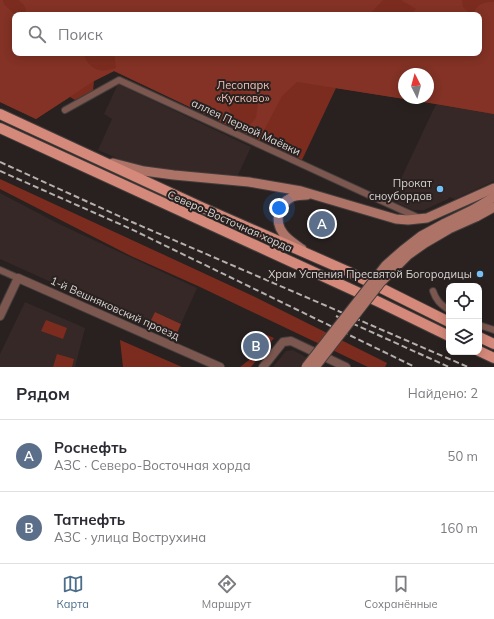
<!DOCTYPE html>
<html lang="ru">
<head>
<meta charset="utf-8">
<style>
  body { margin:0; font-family:Mulish,sans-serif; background:#f2f2f3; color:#2b2b33 }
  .controls { position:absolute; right:12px; bottom:12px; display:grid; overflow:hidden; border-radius:8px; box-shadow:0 2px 10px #0003 }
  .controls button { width:36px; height:36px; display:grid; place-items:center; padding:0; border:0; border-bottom:1px solid #e1e1e2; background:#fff; color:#2b2b33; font:20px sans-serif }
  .compass { position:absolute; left:398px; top:68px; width:36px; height:36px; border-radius:50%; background:#fff; box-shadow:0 2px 10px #0003; rotate:354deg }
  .you { position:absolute; left:279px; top:208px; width:14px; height:14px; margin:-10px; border:3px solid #fff; border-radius:50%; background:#1a73e8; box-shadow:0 0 0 6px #1a73e833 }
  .badge { display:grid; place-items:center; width:26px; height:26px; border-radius:50%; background:#4c6e8b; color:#fff; font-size:13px; font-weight:700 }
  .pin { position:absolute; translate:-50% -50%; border:2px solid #fff; box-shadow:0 1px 4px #0006 }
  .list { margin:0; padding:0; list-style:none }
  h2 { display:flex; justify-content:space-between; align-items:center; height:52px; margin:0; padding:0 16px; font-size:17px }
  h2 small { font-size:13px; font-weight:400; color:#7c7c81 }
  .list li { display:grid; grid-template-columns:26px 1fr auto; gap:12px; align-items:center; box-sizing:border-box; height:72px; padding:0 16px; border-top:1px solid #e1e1e2 }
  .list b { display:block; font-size:15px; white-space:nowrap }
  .list p { margin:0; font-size:13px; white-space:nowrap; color:#7c7c81 }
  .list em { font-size:13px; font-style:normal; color:#7c7c81 }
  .icon { flex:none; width:22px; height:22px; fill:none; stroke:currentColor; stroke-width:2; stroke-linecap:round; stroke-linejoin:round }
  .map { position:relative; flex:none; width:494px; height:367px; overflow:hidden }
  .search { position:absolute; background:#fff; box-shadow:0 2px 10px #0003; left:12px; right:12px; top:12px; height:44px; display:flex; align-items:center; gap:10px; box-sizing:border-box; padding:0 14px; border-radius:8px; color:#7c7c81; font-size:15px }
  .sheet { height:196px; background:#fff }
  nav { display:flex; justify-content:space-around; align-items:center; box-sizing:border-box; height:56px; border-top:1px solid #e1e1e2; background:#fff; font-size:11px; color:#7c7c81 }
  nav a { display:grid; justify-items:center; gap:2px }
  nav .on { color:#4c6e8b }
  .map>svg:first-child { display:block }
</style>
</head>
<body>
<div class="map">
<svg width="494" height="367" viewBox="0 0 494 367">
  <rect width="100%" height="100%" fill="#282120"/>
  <!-- built -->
  <g fill="#362826">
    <polygon points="118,84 251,147 237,177 176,172 135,164 119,159 98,150 112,119 104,114"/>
    <polygon points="436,104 494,114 494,181 455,199 449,197 448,199 424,210 413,210 391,200"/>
    <polygon points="0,193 59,224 197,288 181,324 155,312 148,326 0,259"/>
    <polygon points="25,302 85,328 75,367 0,367 0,354"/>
    <polygon points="293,350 311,360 324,367 273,367 286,351"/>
  </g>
  <!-- green -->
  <g fill="#7b2c1f" fill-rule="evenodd">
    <path d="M0 0H494V114L436 104 336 88 302 160 114 71 94 81 93 91 75 100 70 97 36 119 0 102ZM15 15H479V53H15ZM404 74H428V98H404Z"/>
    <polygon points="0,179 253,296 387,363 385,367 368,367 198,286 131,256 0,189"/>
    <polygon points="46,320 67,328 63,339 41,331"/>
    <polygon points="267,335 274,338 251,367 240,367 249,360"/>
    <polygon points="120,340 182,367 123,367"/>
    <polygon points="57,354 74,359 72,367 53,367"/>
  </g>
  <!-- forest -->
  <g fill="#833225" fill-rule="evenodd">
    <path d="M0 0H3L4 4 15 15V53H83C89 69 99 74 116 68L114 53H479V15H410L416 9 401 0H462L463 7 468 12H474C478 3 485 2 494 2V114L436 104 297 82 282 96 259 140 114 71 94 81 36 119 0 102ZM404 74H428V98H404ZM233 91 249 93 258 104 256 118 248 127 234 119 224 99Z"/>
    <polygon points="18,0 383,0 371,13 375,15 24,15 26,9 23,4"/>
    <polygon points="155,312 181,324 175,338 148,326"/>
  </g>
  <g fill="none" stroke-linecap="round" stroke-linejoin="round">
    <defs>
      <g id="minor">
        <polyline points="65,110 119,80 419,218"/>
        <polyline points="0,270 18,278"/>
        <path d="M433 291C436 300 440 304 449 310"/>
        <polyline points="479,325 494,330"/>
      </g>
      <g id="tertiary">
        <polyline points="0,316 18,278 220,367"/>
        <polyline points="263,367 283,342 291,341 346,367"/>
      </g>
      <g id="secondary">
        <polyline points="113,163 144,171 174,175 249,182 301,191 396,219 408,220 427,218 494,188"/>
        <polyline points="472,210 494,197"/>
        <polyline points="476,217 494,207"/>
        <path d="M302 249C295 244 287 239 283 233 274 221 278 204 292 197 297 195 302 195 307 195"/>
      </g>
      <g id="primary">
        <polyline points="0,114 201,207 349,272 449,322"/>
        <polyline points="0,128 379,302 449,336"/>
        <polyline points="479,337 494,344"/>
        <polyline points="479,351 494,358"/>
      </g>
    </defs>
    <!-- minor casing -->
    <use href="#minor" stroke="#443e3d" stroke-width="8"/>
    <!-- tertiary casing -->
    <use href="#tertiary" stroke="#443e3d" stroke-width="10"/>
    <!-- secondary casing -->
    <use href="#secondary" stroke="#443e3d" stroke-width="11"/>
    <!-- primary casing -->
    <use href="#primary" stroke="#443e3d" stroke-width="12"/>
    <!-- minor -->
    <use href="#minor" stroke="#7c574f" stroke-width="6"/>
    <!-- tertiary -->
    <use href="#tertiary" stroke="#7c574f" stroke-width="8"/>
    <!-- secondary -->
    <use href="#secondary" stroke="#ae7367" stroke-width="9"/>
    <!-- primary -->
    <use href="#primary" stroke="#d5897a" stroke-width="10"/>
    <!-- rail -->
    <g stroke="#b5afae" stroke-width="2" stroke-dasharray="6 3" stroke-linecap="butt">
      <polyline points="0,162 132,222 468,367"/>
      <polyline points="0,171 131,229 415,367"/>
      <polyline points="336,316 449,367"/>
    </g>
    <defs>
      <g id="secondary-bridge">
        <polyline points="306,367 386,265 403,250 421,236 445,223 472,210"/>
        <polyline points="315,367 381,282 408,255 425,243 449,229 476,217"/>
      </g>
    </defs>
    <!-- secondary-bridge casing -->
    <use href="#secondary-bridge" stroke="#443e3d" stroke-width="11" stroke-linecap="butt"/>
    <!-- secondary-bridge -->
    <use href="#secondary-bridge" stroke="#ae7367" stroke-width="9"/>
  </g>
  <!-- markers -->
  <g fill="#75c0f6" stroke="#282120" stroke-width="1.5">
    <circle cx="440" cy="189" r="4"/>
    <circle cx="480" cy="274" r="4"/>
  </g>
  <g text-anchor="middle" stroke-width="4" stroke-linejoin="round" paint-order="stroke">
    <!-- park labels -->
    <g font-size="11" fill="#f3c3b8" stroke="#282120">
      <text x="243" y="89">Лесопарк<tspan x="243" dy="13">«Кусково»</tspan></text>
    </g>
    <!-- street labels -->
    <g font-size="11" fill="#d9d4d3" stroke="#282120">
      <text transform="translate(246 127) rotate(25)" y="4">аллея Первой Маёвки</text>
      <text transform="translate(230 221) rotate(24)" y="4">Северо-Восточная хорда</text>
      <text transform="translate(115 308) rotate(24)" y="4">1-й Вешняковский проезд</text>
    </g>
    <!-- poi labels -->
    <g font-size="11" fill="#d9d4d3" stroke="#282120" text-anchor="end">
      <text x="432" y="187">Прокат<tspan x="432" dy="13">сноубордов</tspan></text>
      <text x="472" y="278">Храм Успения Пресвятой Богородицы</text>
    </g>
  </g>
</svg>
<div class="controls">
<button><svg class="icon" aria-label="locate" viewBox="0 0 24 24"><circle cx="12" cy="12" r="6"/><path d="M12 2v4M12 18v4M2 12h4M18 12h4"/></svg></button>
<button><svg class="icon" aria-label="layers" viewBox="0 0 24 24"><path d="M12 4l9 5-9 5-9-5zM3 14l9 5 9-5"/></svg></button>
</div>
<svg class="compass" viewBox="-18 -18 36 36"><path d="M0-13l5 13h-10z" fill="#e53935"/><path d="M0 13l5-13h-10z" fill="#7c7c81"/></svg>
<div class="you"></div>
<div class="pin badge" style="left:322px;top:224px;background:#5c6f8a">A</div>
<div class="pin badge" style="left:256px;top:346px;background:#5c6f8a">B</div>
<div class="search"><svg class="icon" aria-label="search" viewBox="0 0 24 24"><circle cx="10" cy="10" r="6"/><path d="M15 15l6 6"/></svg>Поиск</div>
</div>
<section class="sheet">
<h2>Рядом<small>Найдено: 2</small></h2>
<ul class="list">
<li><span class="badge" style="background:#5c6f8a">A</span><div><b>Роснефть</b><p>АЗС · Северо-Восточная хорда</p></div><em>50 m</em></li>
<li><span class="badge" style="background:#5c6f8a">B</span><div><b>Татнефть</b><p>АЗС · улица Вострухина</p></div><em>160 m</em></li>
</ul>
</section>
<nav>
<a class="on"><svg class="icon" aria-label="map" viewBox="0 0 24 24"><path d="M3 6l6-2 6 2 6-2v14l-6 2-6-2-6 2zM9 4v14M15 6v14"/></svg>Карта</a>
<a><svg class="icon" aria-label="directions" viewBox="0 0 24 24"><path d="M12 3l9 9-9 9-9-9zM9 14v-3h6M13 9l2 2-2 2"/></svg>Маршрут</a>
<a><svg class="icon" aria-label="saved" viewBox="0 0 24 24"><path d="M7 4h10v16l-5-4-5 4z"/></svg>Сохранённые</a>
</nav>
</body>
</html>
